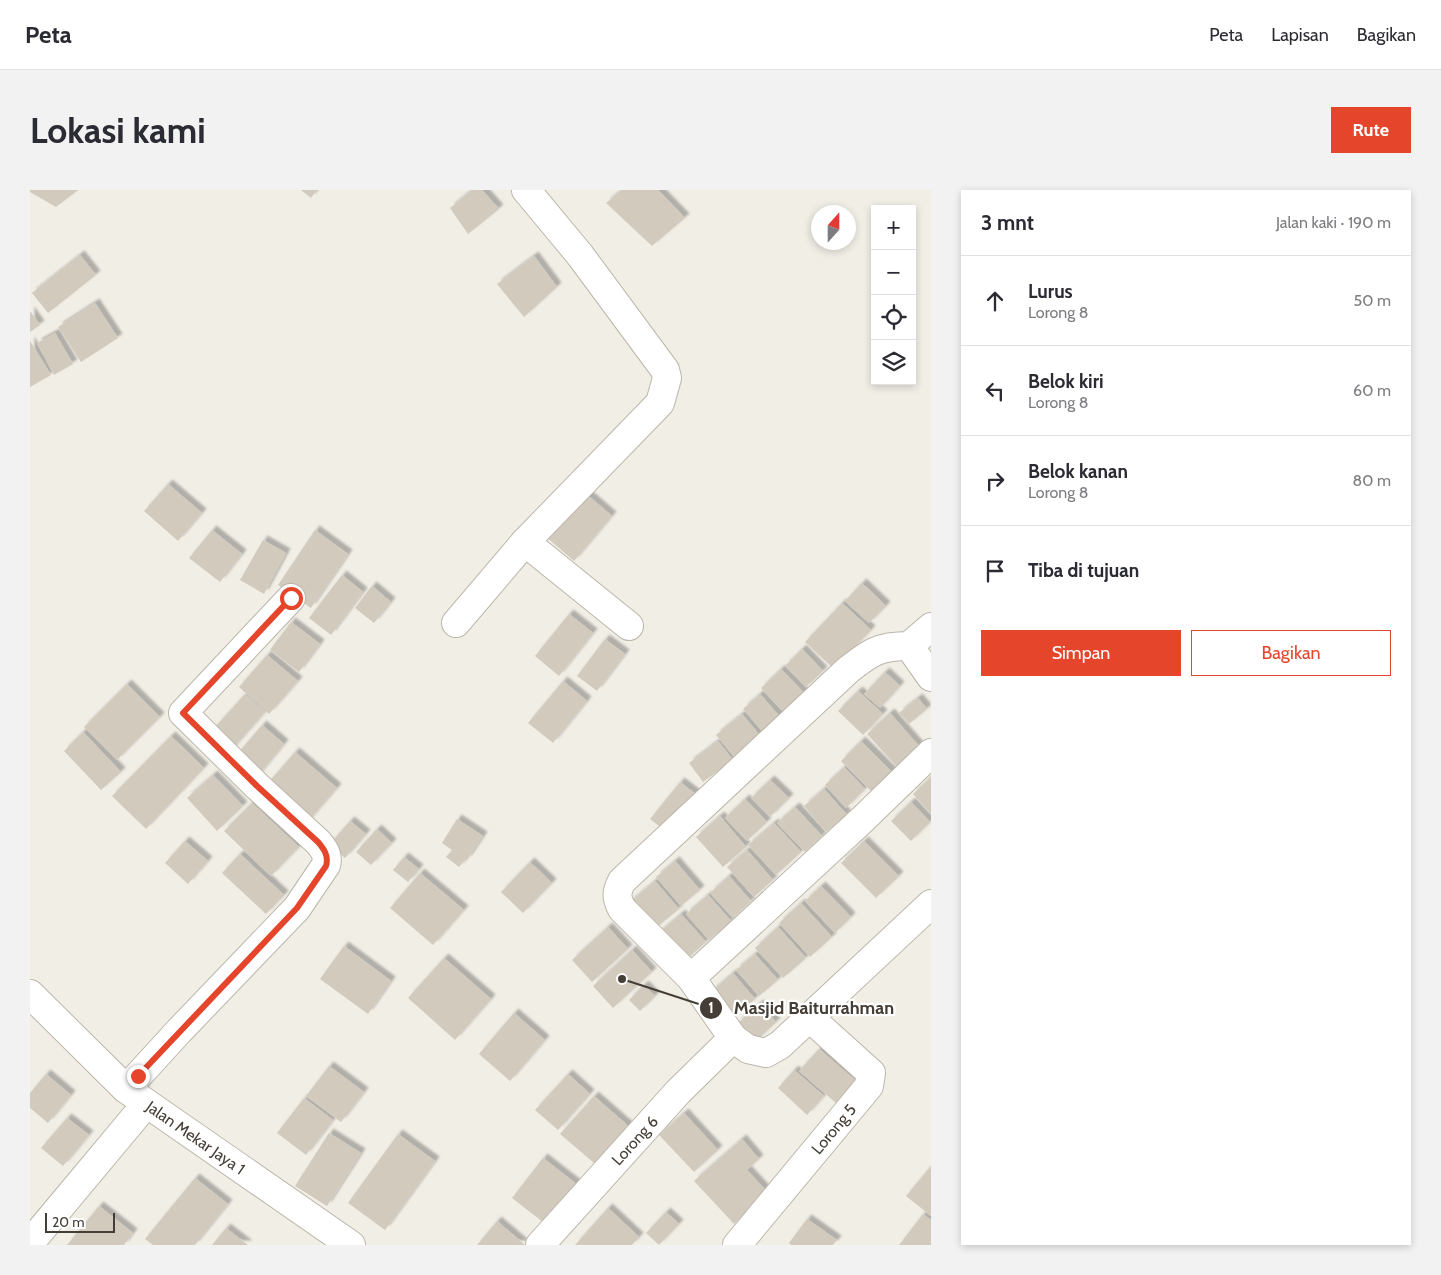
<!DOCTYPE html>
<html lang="id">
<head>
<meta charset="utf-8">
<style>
  body { margin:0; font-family:Cabin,sans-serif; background:#f2f2f3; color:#2b2b33 }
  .controls { position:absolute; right:15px; top:15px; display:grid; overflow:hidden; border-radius:0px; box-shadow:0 2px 8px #0003 }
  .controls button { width:45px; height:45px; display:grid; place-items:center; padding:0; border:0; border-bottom:1px solid #e1e1e2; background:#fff; color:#2b2b33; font:25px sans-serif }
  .compass { position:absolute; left:781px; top:15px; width:45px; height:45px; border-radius:50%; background:#fff; box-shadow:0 2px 8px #0003; rotate:21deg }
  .scale { position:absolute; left:15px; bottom:12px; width:70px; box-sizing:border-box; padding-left:5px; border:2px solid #443e36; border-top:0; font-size:14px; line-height:18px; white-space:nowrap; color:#443e36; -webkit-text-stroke:4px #fff; paint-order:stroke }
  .stop { position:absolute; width:15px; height:15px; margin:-11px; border:4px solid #e5452a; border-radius:50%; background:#fff }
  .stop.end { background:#e5452a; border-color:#fff; box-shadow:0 1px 5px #0008 }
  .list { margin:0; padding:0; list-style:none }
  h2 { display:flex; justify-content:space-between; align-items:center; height:65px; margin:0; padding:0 20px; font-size:21px }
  h2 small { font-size:16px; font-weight:400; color:#7c7c81 }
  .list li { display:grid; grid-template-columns:32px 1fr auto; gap:15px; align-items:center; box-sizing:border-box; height:90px; padding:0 20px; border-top:1px solid #e1e1e2 }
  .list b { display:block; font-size:19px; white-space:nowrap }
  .list p { margin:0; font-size:16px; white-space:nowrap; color:#7c7c81 }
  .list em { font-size:16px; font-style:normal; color:#7c7c81 }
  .actions { display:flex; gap:10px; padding:15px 20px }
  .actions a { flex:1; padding:11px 0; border:1px solid #e5452a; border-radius:0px; text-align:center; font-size:18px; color:#e5452a }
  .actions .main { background:#e5452a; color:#fff }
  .icon { flex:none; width:28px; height:28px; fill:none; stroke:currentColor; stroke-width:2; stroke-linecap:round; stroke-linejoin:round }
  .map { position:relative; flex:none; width:901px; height:1055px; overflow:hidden; border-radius:0px }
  header { display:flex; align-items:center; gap:30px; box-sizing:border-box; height:70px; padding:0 25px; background:#fff; border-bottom:1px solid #e1e1e2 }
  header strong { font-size:24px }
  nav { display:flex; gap:28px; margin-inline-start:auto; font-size:18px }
  .intro { display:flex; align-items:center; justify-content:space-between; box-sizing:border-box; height:120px; padding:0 30px }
  h1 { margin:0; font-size:35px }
  .button { padding:12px 22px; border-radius:0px; background:#e5452a; color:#fff; font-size:18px; font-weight:700 }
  main { display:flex; gap:30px; padding:0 30px }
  aside { flex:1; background:#fff; border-radius:0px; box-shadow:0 2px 8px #0003 }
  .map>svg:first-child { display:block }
</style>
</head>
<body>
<header>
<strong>Peta</strong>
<nav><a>Peta</a><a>Lapisan</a><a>Bagikan</a></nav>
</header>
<div class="intro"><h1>Lokasi kami</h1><a class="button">Rute</a></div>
<main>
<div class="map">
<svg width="901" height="1055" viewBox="0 0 901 1055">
  <defs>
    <filter id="shadow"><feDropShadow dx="4.5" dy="-4.5" stdDeviation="1" flood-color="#0004"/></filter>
  </defs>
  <rect width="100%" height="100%" fill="#f1eee6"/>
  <!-- building -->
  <g fill="#d2cabd" filter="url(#shadow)">
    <polygon points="0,0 48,0 26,17 0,2"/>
    <polygon points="271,0 287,0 281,8"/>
    <polygon points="442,0 452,0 469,19 438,44 420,18"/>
    <polygon points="592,0 628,0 655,28 622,56 576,13"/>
    <polygon points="50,65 66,85 18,123 2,103"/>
    <polygon points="504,66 527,97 494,127 467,94"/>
    <polygon points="65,113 88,148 51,172 28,137"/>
    <polygon points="0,121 10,135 0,142"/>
    <polygon points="25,143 43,174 24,185 7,153"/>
    <polygon points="0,151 21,185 0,197"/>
    <polygon points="138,294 172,323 148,351 114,321"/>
    <polygon points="554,302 582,326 544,371 515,346"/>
    <polygon points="182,340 212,364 190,392 159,368"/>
    <polygon points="285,340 318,364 281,418 248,395"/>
    <polygon points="233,350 256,363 234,404 210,390"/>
    <polygon points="312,385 333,402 301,445 279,428"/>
    <polygon points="832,393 856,416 839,433 815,411"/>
    <polygon points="342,396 361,412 344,433 325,418"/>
    <polygon points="812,413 841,440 804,479 775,452"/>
    <polygon points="539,424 563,443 529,486 505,466"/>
    <polygon points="261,432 290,454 269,482 240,460"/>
    <polygon points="575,449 595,464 567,501 547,486"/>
    <polygon points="772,459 793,481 776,497 755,476"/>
    <polygon points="237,465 268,491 239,524 209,497"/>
    <polygon points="751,479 776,505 756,524 731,498"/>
    <polygon points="855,482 870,496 850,518 834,504"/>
    <polygon points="533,491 557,511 523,553 498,533"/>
    <polygon points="97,494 130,527 87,570 54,537"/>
    <polygon points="828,501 853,524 833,545 808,521"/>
    <polygon points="215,504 235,522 198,564 178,545"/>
    <polygon points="730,504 751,528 734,543 713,519"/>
    <polygon points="888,508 897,519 879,534 869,523"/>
    <polygon points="860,523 889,556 867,577 837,544"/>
    <polygon points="712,524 732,548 706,569 686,545"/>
    <polygon points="232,535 254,554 228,586 205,567"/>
    <polygon points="53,542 91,582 71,600 34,561"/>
    <polygon points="141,546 174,578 116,639 82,606"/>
    <polygon points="688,551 703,570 673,592 659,573"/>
    <polygon points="831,551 865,585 845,605 811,571"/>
    <polygon points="265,562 307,598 275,635 233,599"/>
    <polygon points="814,577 835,599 816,618 795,595"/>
    <polygon points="183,585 213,616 187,641 157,608"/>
    <polygon points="901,587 901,624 883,604"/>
    <polygon points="740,590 759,608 740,627 721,608"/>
    <polygon points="650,592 667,605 638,643 620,629"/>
    <polygon points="794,599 817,625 796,642 774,616"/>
    <polygon points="715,609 737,632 717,651 695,628"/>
    <polygon points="881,612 900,632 881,651 861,631"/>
    <polygon points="222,613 269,657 241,686 194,641"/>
    <polygon points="765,617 792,646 775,662 747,633"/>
    <polygon points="690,626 716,657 693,677 666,647"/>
    <polygon points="427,629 453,646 437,670 428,664 435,670 429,677 416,667 422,660 412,653"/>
    <polygon points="320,631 336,644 315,668 299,655"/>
    <polygon points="744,633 771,662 746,685 718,655"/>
    <polygon points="347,639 362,653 341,675 326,662"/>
    <polygon points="155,651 178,671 158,694 135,673"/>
    <polygon points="834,651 869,686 846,708 811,673"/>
    <polygon points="717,660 743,690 724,707 697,677"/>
    <polygon points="210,664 254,705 236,724 192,683"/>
    <polygon points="374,667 389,679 378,692 363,680"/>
    <polygon points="645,671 670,700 651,716 626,687"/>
    <polygon points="500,672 522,693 493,723 471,702"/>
    <polygon points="390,683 434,720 403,755 360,718"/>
    <polygon points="699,686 721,711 703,728 680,703"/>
    <polygon points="625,691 649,719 622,741 599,713"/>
    <polygon points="791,696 821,727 805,743 775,711"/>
    <polygon points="678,705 701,731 679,750 656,724"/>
    <polygon points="771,713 802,747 780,767 749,733"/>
    <polygon points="651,724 676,752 650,775 625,746"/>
    <polygon points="578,737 598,759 562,792 542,770"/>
    <polygon points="748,737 776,768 753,788 725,758"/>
    <polygon points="314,756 361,791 338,824 290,789"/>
    <polygon points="602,760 622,782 583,818 563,796"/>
    <polygon points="725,764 748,790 729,806 706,780"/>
    <polygon points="414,768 461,809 425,850 378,808"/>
    <polygon points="703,783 725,809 703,828 681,802"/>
    <polygon points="614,795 625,806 610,821 599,810"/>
    <polygon points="729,814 746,832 724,853 707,834"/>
    <polygon points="484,823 515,850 480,891 449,864"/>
    <polygon points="789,859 833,897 813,919 769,881"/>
    <polygon points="299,876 334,902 311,932 276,906"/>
    <polygon points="764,880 794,906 777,925 748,898"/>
    <polygon points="16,884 41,905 18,933 0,918 0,903"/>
    <polygon points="538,884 560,904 528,940 505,920"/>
    <polygon points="564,906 604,941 570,978 530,944"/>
    <polygon points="274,908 303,930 276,965 247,943"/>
    <polygon points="654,923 688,960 664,982 629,945"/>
    <polygon points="37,928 59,945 33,976 11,958"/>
    <polygon points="299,943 331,963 297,1016 265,996"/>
    <polygon points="368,944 405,971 355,1040 318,1013"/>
    <polygon points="712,949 729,969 717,980 738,1003 704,1034 664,991"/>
    <polygon points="513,968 549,996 518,1036 482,1008"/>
    <polygon points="901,976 901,1026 876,1006"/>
    <polygon points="165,988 198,1014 165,1055 123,1055 115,1049"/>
    <polygon points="69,1016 103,1043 94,1055 37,1055"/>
    <polygon points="578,1018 609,1047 602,1055 545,1055"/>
    <polygon points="636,1022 649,1034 629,1055 616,1043"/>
    <polygon points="893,1024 901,1030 901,1055 869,1055"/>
    <polygon points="777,1029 807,1050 803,1055 761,1055 759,1053"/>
    <polygon points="467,1031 495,1055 447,1055"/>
    <polygon points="196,1038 218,1055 182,1055"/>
  </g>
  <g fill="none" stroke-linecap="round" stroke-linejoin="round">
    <defs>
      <g id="minor">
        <polyline points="495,352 599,436"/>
        <polyline points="426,433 495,352 630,213 637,188 635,180 550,65 496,0"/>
        <path d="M901 437 879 456C849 456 841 462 818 480L592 691C586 702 586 708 592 719L661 788 703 848 718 859 736 863 750 855 901 714"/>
        <polyline points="879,456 901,487"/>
        <polyline points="661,788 833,629 901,563"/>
        <path id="s1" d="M0 804 96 899 321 1055"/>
        <path d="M96 899 149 841 267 718 296 675C299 666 294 659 288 652L227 596 153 523 261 408"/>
        <polyline points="0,1053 116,914"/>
        <path id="s2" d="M510 1055 648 902 703 848"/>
        <path id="s3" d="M707 1055 839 896 841 883 780 828"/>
      </g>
    </defs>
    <!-- minor casing -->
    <use href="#minor" stroke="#bcb6aa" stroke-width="30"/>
    <!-- minor -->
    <use href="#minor" stroke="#fff" stroke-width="28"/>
  </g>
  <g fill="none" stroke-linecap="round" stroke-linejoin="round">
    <!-- route -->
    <path stroke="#e5452a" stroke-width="6" d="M108 886 267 718 296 676C299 666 294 659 288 652L227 596 153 523 261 408"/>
  </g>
  <g text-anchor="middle" stroke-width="4.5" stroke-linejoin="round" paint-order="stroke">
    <!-- street labels -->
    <g font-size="16" fill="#443e36" stroke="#fff">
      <text dy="6" stroke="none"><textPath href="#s3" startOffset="151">Lorong 5</textPath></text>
      <text dy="6" stroke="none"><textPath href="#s1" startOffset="220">Jalan Mekar Jaya 1</textPath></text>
      <text dy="6" stroke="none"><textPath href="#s2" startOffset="141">Lorong 6</textPath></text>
    </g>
  </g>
  <!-- callouts -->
  <path fill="none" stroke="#443e36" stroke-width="2" d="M592 789L681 818"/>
  <g fill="#443e36" stroke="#fff" stroke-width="2">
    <circle cx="592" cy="789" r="5"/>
    <circle cx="681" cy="818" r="12"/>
  </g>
  <g font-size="15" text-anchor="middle" font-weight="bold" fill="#fff">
    <text x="681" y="823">1</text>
  </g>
  <g font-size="18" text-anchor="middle" font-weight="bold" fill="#443e36" stroke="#fff" stroke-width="4.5" stroke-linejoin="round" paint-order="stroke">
    <text x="784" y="824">Masjid Baiturrahman</text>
  </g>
</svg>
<div class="controls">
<button>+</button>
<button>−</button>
<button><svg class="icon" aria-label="locate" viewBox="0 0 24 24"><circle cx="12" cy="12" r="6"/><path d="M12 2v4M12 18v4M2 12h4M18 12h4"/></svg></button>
<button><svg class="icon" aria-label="layers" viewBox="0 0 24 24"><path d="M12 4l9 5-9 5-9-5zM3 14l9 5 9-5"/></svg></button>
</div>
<svg class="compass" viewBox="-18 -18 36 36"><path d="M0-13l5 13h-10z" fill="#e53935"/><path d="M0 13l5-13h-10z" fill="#7c7c81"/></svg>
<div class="scale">20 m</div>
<div class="stop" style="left:261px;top:408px"></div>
<div class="stop end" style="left:108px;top:886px"></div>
</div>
<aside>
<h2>3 mnt<small>Jalan kaki · 190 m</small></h2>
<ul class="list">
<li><svg class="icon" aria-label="ahead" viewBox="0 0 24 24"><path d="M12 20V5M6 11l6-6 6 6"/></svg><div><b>Lurus</b><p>Lorong 8</p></div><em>50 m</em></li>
<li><svg class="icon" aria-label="left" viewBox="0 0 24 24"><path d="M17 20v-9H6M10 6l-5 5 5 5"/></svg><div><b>Belok kiri</b><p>Lorong 8</p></div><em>60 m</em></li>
<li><svg class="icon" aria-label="right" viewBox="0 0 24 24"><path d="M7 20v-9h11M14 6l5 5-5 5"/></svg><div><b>Belok kanan</b><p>Lorong 8</p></div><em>80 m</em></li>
<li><svg class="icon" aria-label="arrive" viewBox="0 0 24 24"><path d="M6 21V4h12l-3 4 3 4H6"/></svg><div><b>Tiba di tujuan</b></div></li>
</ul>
<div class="actions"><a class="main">Simpan</a><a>Bagikan</a></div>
</aside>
</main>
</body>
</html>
